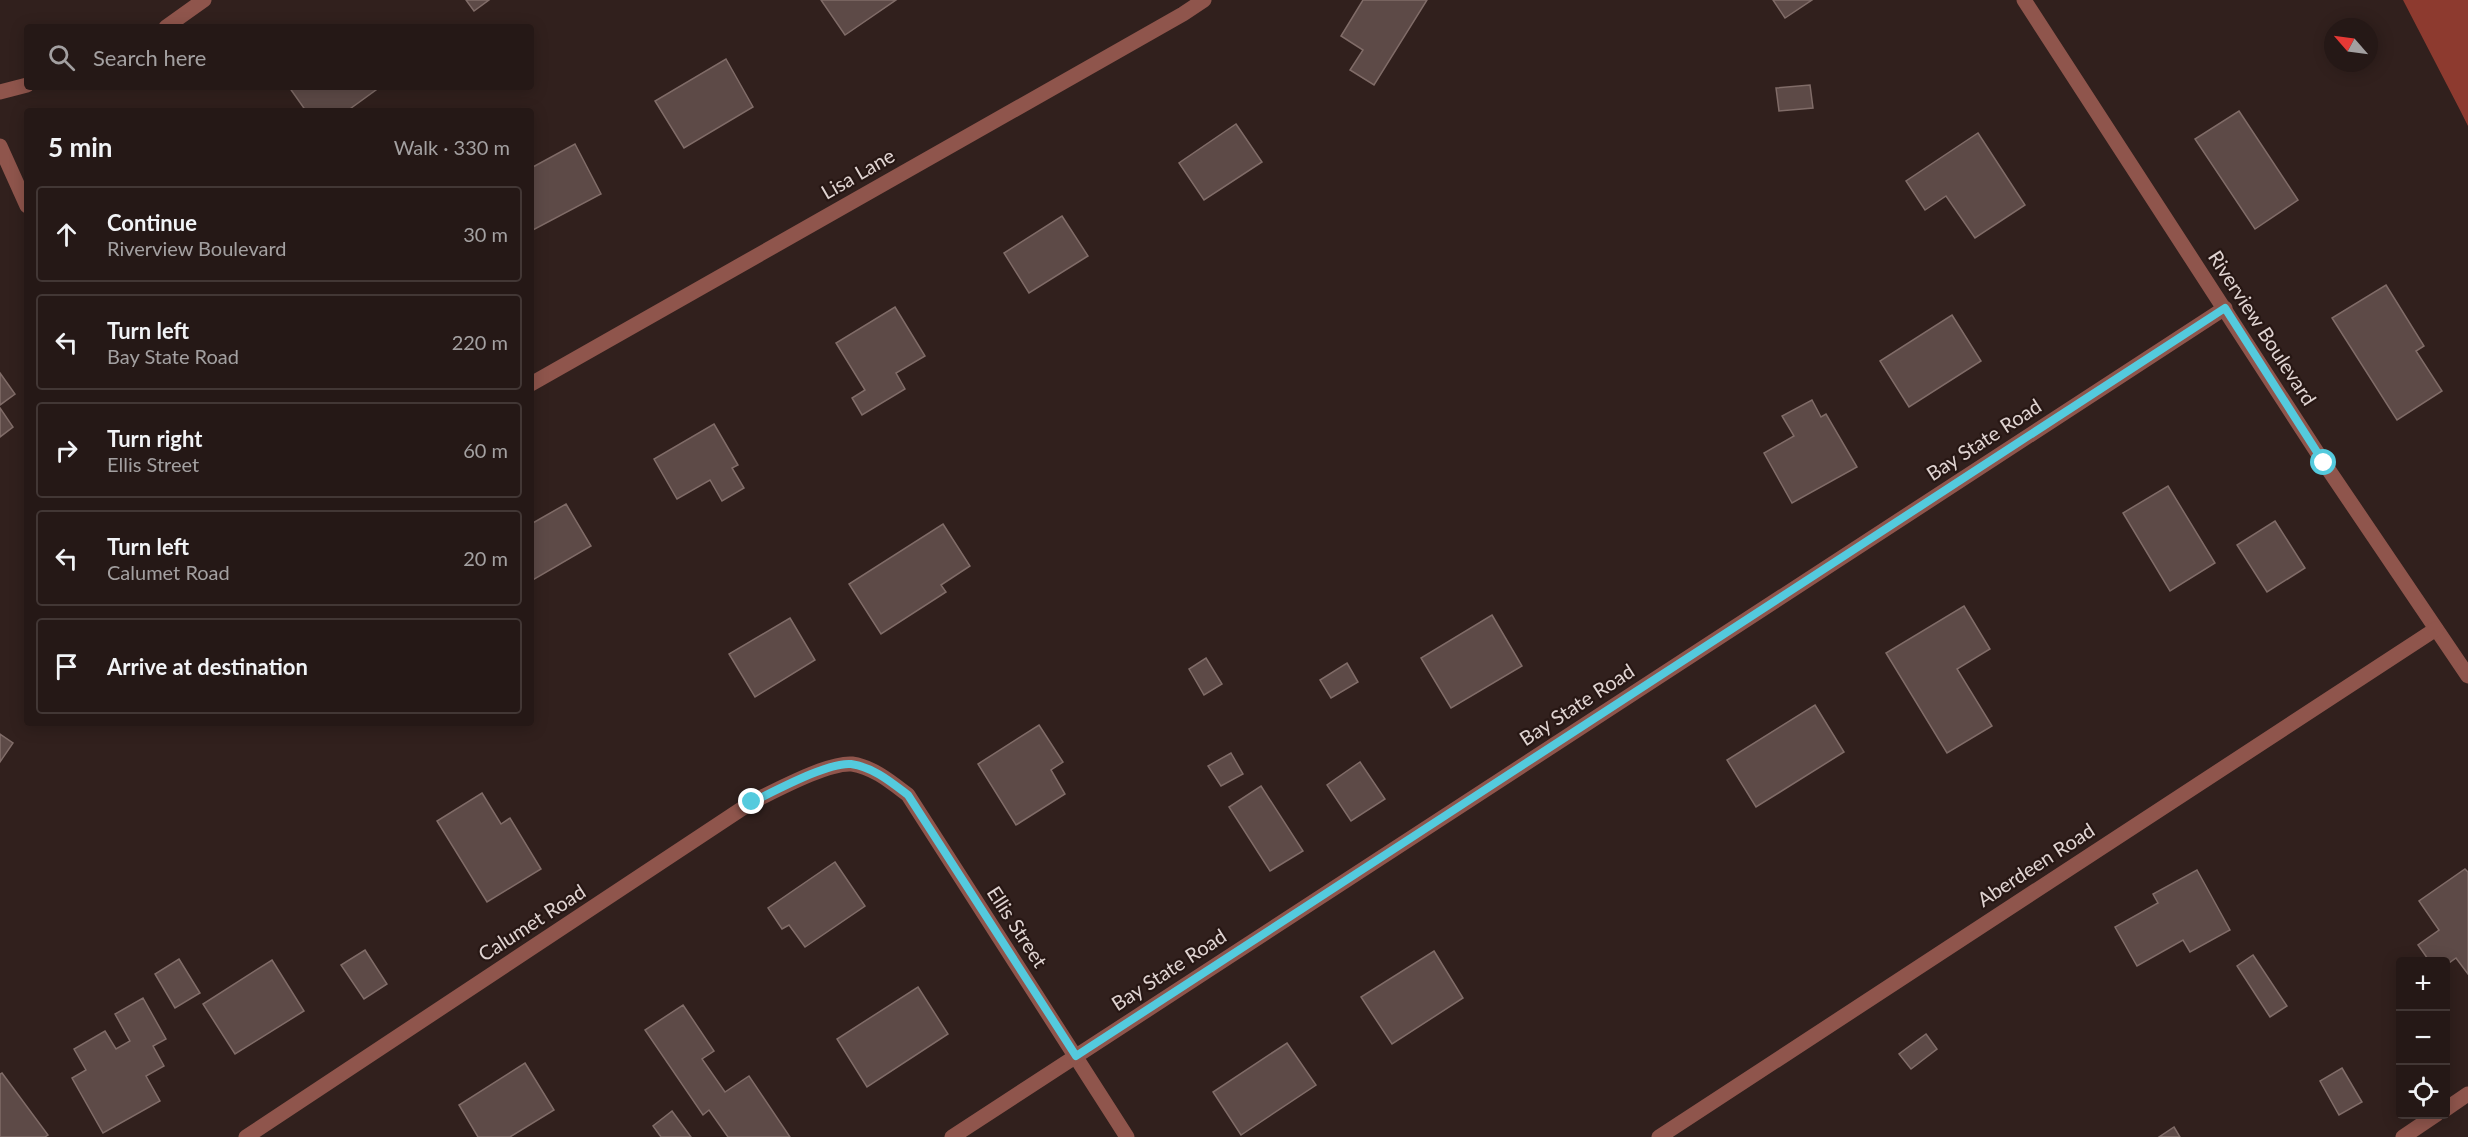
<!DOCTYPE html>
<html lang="en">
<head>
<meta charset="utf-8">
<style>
  body { margin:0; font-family:Lato,sans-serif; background:#2d211f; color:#f1f3f6 }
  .controls { position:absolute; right:18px; bottom:18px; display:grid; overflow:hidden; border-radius:6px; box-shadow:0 3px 15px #0003 }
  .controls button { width:54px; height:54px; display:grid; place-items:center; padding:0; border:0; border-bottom:2px solid #423735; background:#251816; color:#f1f3f6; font:30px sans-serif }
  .compass { position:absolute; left:2324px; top:18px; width:54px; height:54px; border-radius:50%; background:#251816; box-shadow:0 3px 15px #0003; rotate:298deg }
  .stop { position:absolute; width:18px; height:18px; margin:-14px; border:4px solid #54cadd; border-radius:50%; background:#fff }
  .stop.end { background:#54cadd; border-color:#fff; box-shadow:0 2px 6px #0008 }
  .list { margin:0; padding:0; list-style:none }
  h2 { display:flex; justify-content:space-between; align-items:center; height:78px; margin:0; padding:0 24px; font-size:26px }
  h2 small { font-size:20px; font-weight:400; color:#a3a0a1 }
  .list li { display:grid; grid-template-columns:39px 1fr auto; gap:18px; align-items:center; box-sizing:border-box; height:96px; margin:0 12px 12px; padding:0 12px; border:2px solid #423735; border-radius:6px }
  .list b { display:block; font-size:22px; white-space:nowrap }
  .list p { margin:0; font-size:20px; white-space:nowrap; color:#a3a0a1 }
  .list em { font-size:20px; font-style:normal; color:#a3a0a1 }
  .icon { flex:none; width:33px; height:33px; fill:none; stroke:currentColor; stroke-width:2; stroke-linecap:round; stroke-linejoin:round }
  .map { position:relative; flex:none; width:2468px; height:1137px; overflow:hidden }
  .search { position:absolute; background:#251816; box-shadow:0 3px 15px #0003; left:24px; top:24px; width:510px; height:66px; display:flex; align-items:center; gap:15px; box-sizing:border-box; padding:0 21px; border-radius:6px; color:#a3a0a1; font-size:22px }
  .panel { position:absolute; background:#251816; box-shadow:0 3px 15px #0003; left:24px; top:108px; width:510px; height:618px; border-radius:6px }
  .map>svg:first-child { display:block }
</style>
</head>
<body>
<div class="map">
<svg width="2468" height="1137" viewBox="0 0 2468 1137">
  <rect width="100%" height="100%" fill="#31201d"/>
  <!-- water -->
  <polygon fill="#8d3a2f" points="2403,0 2468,0 2468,126 2461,112"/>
  <!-- building -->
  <g fill="#5d4a47" stroke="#806c68" stroke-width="1.5">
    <polygon points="466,0 489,0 474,11"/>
    <polygon points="821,0 896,0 845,35"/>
    <polygon points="1363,0 1427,0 1374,85 1350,70 1363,50 1341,36"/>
    <polygon points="1773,0 1812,0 1785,18"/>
    <polygon points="726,59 753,107 684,148 655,101"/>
    <polygon points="1810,85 1813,108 1779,111 1776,88"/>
    <polygon points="289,87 380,87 347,111 306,111"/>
    <polygon points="2239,111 2298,200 2255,229 2195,139"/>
    <polygon points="1236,124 1262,162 1204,200 1179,163"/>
    <polygon points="1978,133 2025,205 1975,238 1946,196 1925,210 1906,181"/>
    <polygon points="575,144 601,194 531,231 531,168"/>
    <polygon points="1062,216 1088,256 1029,293 1004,253"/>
    <polygon points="2386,285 2424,346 2416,351 2442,391 2397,420 2332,318"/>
    <polygon points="895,307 925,356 896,373 905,389 862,415 852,398 865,390 836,343"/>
    <polygon points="1952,315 1981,361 1909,407 1880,361"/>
    <polygon points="0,373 15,394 0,405"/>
    <polygon points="1812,400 1821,417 1826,414 1857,467 1792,503 1764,453 1794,436 1782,416"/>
    <polygon points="0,408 13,427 0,437"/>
    <polygon points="714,424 738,465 732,468 744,488 722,501 710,480 677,499 654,459"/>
    <polygon points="2168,486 2215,563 2170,591 2123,513"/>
    <polygon points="566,504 591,546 531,581 531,524"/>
    <polygon points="2275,521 2305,568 2267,592 2237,545"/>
    <polygon points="943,524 970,566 941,585 946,592 881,634 849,584"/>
    <polygon points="1964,606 1990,649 1957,669 1992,726 1947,753 1886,653"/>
    <polygon points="1492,615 1522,666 1451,708 1421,658"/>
    <polygon points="790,618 815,660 755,697 729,654"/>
    <polygon points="1206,658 1222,684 1204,695 1189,669"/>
    <polygon points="1347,663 1358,682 1331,698 1320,680"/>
    <polygon points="1815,705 1844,752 1756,807 1727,760"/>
    <polygon points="1039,725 1063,762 1051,770 1065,794 1016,825 978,764"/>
    <polygon points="0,734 13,743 0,762"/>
    <polygon points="1231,753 1243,774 1221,786 1208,766"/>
    <polygon points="1360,762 1385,799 1351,821 1327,785"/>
    <polygon points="1261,786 1303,851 1270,871 1229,807"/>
    <polygon points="482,793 501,824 510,818 541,869 487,902 437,821"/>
    <polygon points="835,862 865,906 805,947 789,925 782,929 768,908"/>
    <polygon points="2465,869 2468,872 2468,974 2456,958 2446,965 2446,962 2430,962 2418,945 2439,930 2419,901"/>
    <polygon points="2197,870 2230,930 2190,952 2183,940 2137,966 2115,927 2158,903 2153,894"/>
    <polygon points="365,950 387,984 364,999 341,965"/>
    <polygon points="1434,951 1463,998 1392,1044 1361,997"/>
    <polygon points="2253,955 2287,1006 2270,1017 2237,966"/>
    <polygon points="179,959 200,993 175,1008 155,974"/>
    <polygon points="272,960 304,1011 235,1054 203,1004"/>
    <polygon points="918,987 948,1034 867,1087 837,1039"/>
    <polygon points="143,998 166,1039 153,1046 164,1066 146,1076 160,1101 103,1133 72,1078 86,1070 74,1049 105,1031 116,1049 130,1041 115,1014"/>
    <polygon points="683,1005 714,1051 702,1059 725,1092 749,1076 790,1137 728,1137 709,1110 703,1115 645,1030"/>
    <polygon points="1926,1034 1937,1049 1911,1069 1899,1054"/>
    <polygon points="1287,1043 1316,1085 1241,1135 1213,1092"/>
    <polygon points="525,1063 554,1110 510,1137 478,1137 459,1105"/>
    <polygon points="2342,1068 2362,1102 2339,1115 2320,1081"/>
    <polygon points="2,1073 48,1135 45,1137 0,1137 0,1074"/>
    <polygon points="672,1111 691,1137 661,1137 653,1126"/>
    <polygon points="2174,1127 2180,1137 2159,1137"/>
  </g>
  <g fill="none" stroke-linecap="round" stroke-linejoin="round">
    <!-- minor -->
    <g stroke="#8f554c" stroke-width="15">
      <polyline points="2024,0 2324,463 2468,676"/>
      <polyline points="166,27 204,0"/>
      <polyline points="0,92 27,85"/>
      <polyline points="0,146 27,206"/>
      <polyline points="531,384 1183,14 1204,0"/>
      <polyline points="2446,1109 2468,1094"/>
      <path d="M246 1137 752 802C775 791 828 762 852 764 873 767 891 782 908 795L1127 1137"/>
      <polyline points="952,1137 2225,308"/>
      <polyline points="1659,1137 2436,629"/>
      <polyline points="2403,1137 2437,1114"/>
    </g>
  </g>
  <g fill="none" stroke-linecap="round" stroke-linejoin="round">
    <!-- route -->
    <path stroke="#54cadd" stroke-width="8" d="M752 802C775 791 828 762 851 764 873 767 891 782 908 795L1076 1056 2225 308 2324 463"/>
  </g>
  <g text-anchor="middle" stroke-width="4.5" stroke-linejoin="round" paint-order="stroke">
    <!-- street labels -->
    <g font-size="20" fill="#e0d4d2" stroke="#271714">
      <text transform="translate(858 174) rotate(-30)" y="7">Lisa Lane</text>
      <text transform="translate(2262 328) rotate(57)" y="7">Riverview Boulevard</text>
      <text transform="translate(1984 440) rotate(-33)" y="7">Bay State Road</text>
      <text transform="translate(1577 705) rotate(-33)" y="7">Bay State Road</text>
      <text transform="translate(2036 865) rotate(-33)" y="7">Aberdeen Road</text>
      <text transform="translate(532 923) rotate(-33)" y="7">Calumet Road</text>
      <text transform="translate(1017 927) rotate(57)" y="7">Ellis Street</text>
      <text transform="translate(1169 970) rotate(-33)" y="7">Bay State Road</text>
    </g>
  </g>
</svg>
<div class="controls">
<button>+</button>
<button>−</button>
<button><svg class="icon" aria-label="locate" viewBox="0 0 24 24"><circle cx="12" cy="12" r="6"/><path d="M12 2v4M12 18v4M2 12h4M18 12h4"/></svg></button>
</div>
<svg class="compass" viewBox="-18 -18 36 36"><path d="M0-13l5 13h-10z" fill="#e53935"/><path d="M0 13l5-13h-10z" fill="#a3a0a1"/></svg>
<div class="stop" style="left:2324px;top:463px"></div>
<div class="stop end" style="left:752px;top:802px"></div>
<div class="search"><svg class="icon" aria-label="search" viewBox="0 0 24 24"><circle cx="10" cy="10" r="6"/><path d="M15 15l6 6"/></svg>Search here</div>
<section class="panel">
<h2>5 min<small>Walk · 330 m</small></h2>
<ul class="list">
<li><svg class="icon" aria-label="ahead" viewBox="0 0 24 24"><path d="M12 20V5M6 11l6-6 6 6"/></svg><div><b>Continue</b><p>Riverview Boulevard</p></div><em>30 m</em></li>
<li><svg class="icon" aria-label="left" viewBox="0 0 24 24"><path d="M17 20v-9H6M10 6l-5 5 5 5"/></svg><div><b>Turn left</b><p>Bay State Road</p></div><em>220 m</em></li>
<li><svg class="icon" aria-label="right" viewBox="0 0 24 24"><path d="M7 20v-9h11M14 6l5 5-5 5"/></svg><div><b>Turn right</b><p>Ellis Street</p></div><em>60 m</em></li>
<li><svg class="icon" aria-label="left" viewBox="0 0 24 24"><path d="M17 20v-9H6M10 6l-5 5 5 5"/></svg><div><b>Turn left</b><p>Calumet Road</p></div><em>20 m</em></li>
<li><svg class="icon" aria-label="arrive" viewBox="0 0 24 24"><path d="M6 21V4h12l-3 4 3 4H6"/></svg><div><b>Arrive at destination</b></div></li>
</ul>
</section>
</div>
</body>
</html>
